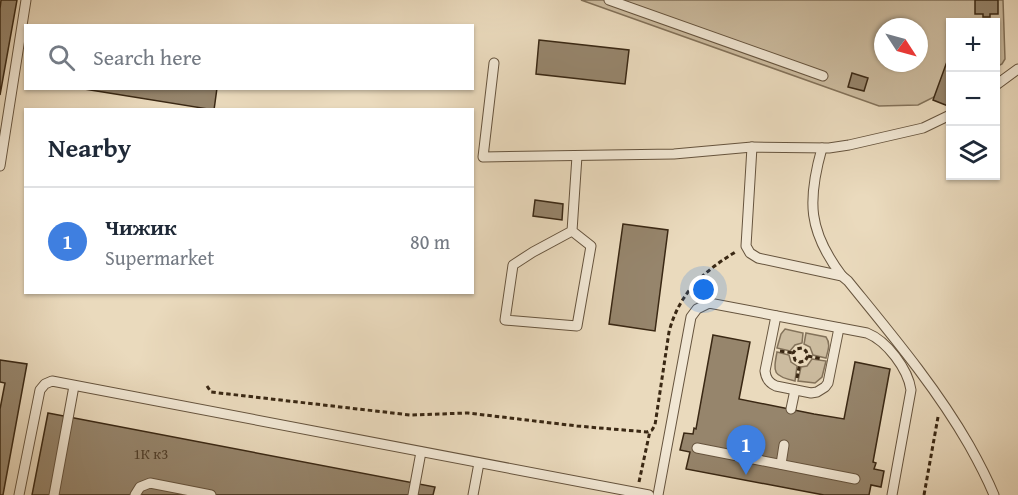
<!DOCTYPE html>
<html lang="en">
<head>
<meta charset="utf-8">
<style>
  body { margin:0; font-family:"Gentium Book Plus",serif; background:#f6f6f7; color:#1f2937 }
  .controls { position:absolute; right:18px; top:18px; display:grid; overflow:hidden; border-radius:0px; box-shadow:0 2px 4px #0004 }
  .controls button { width:54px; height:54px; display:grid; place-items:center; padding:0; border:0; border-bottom:2px solid #e0e1e3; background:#fff; color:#1f2937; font:30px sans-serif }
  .compass { position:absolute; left:874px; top:18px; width:54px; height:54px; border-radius:50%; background:#fff; box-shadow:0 2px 4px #0004; rotate:126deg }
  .you { position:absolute; left:704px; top:290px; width:21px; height:21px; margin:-15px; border:4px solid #fff; border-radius:50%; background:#1a73e8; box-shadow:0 0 0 9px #1a73e833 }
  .badge { display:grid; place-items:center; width:39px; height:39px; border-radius:50%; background:#ea580c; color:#fff; font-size:20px; font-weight:700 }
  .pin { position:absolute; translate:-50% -50px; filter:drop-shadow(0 2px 3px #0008) }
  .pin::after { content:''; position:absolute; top:32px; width:21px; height:18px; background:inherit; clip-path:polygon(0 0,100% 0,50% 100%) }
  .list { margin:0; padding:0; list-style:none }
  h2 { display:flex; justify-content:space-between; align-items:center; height:78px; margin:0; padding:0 24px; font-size:26px }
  h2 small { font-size:20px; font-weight:400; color:#747a83 }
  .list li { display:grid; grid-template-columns:39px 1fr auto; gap:18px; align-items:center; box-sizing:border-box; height:108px; padding:0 24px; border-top:2px solid #e0e1e3 }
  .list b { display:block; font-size:22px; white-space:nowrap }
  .list p { margin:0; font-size:20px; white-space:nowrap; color:#747a83 }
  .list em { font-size:20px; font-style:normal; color:#747a83 }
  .icon { flex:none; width:33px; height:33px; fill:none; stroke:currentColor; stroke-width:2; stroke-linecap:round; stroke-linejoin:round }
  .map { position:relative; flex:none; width:1018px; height:495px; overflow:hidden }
  .search { position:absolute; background:#fff; box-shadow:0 2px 4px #0004; left:24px; top:24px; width:450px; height:66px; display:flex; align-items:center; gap:15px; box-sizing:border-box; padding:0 21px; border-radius:0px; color:#747a83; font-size:22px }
  .panel { position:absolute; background:#fff; box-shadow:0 2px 4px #0004; left:24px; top:108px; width:450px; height:186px; border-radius:0px }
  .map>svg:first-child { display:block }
</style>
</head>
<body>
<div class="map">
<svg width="1018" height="495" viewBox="0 0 1018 495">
  <rect width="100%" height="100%" fill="#eadabd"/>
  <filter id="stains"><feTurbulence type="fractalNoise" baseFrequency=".00333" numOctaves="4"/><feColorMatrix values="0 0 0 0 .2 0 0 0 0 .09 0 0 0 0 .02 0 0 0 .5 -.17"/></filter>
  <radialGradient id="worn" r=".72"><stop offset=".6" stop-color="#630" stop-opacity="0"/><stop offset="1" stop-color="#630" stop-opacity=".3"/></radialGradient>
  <!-- green -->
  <g fill="#ccbca0" stroke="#83725a" stroke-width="1.5" fill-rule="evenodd">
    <path d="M581 0H1003L1005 59 1002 64 996 67V22H950V89L918 105 879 106ZM883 27H919V63H883Z"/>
    <polygon points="785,329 803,333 802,343 795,345 790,351 777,348 781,334"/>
    <path d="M806 333 826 337C831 344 828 350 826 358L813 355 810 347 804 344Z"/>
    <path d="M777 352 789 355 791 362 797 366 795 381C773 376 773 373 777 352Z"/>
    <polygon points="812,359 826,361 822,377 815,383 798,381 801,367 807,366"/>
  </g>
  <!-- building -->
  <g fill="#96856c" stroke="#3a2814" stroke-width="1.5">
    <polygon points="1,0 17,0 0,95 0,9"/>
    <polygon points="975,0 998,0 998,14 990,14 990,17 983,17 983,14 975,14"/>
    <polygon points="539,40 629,50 625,84 536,74"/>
    <polygon points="949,56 950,57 950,99 948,106 933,100"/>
    <polygon points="852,73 868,78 864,91 848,87"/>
    <polygon points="78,88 217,88 214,110"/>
    <polygon points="535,200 563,204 562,220 533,216"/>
    <polygon points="623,224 668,230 655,331 609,324"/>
    <polygon points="713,335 750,342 739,399 814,414 844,419 855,362 890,369 873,462 876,463 874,469 884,471 881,487 871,485 869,495 824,495 686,469 690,452 680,450 684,433 693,434 694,428 696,429"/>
    <polygon points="0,360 27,364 3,495 0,495 0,409 5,383 0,382"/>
    <polygon points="48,413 435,487 433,495 32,495"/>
  </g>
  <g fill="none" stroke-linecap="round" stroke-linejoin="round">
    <defs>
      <g id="lane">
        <polyline points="609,0 823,76"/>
        <polyline points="494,63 483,157 674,154 752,147 829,148 849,145 923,128 950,115"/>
        <polyline points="996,85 1018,69"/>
        <path d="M752 147 746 246 750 253 758 258 842 276 848 281C891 334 935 386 969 445 978 461 987 478 994 495"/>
        <path d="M822 148C807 201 808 231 842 276"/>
        <polyline points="0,166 26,0"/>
        <polyline points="572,231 591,246 577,326 505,320 513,265 533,252 572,231 577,156"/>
        <path d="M776 316 765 371C766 379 769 383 776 386L811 393 817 392 825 387 828 383 839 328"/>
        <polyline points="791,409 795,390"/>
        <polyline points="697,448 855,479"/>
        <polyline points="781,464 784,445"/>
        <polyline points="19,495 40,390 45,384 52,381 649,495"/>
        <polyline points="54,495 74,386"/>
        <polyline points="135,495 140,487 150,483 211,495"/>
        <polyline points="413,495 421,452"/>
        <polyline points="473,495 479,463"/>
        <path d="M658 495 691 317 697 309 709 303 867 333C887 341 908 369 911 390L892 495"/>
      </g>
    </defs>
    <!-- lane casing -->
    <use href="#lane" stroke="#66543e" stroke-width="11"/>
    <!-- path -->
    <g stroke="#3a2814" stroke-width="3" stroke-dasharray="4.5 3" stroke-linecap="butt">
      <polyline points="780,351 793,353"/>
      <polyline points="808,356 805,361 800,362 795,360 793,353 796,349 802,348 806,351 808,356 822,359"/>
      <polyline points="797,378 800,362"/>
      <path d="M207 386 211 392 410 415 468 413 577 426 647 432 652 430 655 425 669 332C679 293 704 271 737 251"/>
      <polyline points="639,482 650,431"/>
      <polyline points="924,495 938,417"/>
    </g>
    <!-- lane -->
    <use href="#lane" stroke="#f1e7d4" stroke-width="9"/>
  </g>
  <g text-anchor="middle" stroke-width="4.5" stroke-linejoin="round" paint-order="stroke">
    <!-- number labels -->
    <g font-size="15" fill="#513f2a">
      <text x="151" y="459">1К к3</text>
    </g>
  </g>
  <rect width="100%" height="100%" filter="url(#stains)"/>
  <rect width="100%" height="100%" fill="url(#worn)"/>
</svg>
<div class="controls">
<button>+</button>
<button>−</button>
<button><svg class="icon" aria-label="layers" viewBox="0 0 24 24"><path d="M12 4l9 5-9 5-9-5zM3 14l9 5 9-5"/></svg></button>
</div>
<svg class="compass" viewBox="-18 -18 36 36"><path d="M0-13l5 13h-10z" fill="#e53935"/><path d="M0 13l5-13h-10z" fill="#747a83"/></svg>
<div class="you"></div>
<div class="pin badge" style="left:746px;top:475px;background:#3f7fe0">1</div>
<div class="search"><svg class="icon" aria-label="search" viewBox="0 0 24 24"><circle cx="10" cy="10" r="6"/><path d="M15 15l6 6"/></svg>Search here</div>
<section class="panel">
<h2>Nearby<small></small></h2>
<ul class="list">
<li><span class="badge" style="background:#3f7fe0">1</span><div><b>Чижик</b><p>Supermarket</p></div><em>80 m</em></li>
</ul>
</section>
</div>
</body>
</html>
